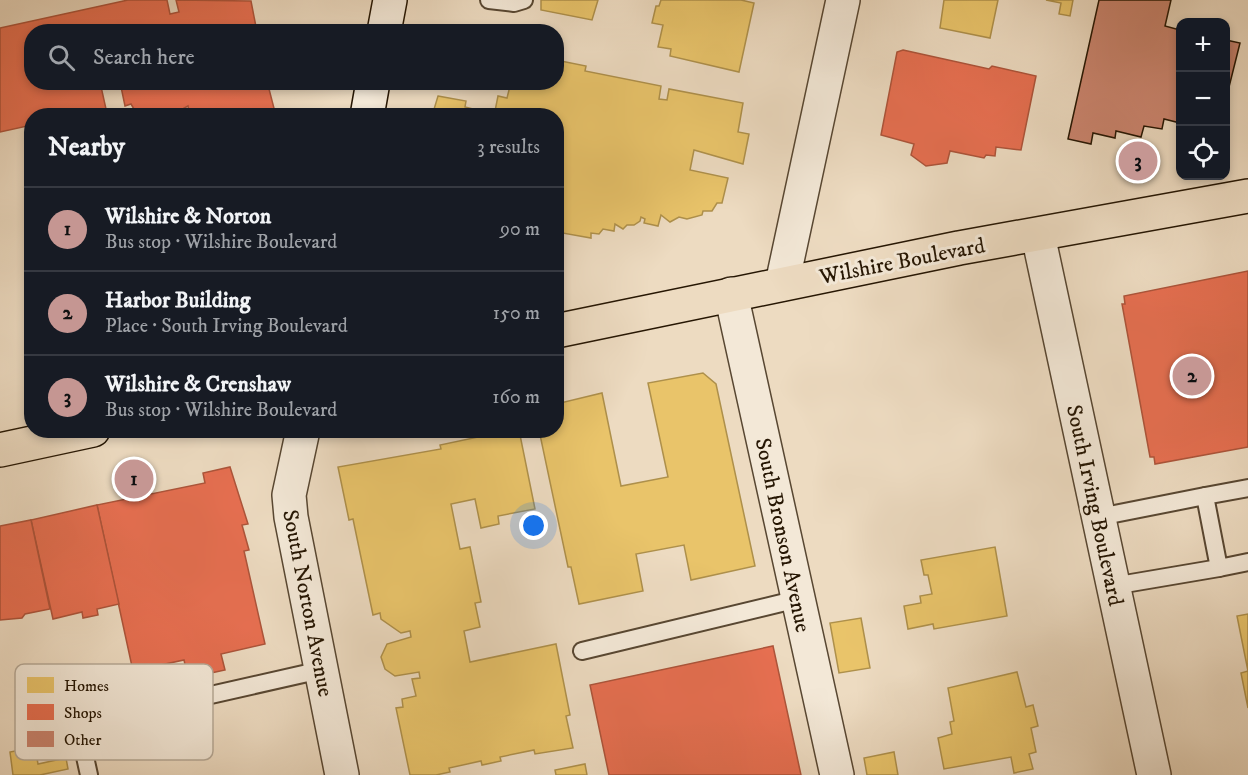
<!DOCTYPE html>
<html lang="en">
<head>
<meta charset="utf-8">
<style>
  body { margin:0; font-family:"IM FELL DW Pica",serif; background:#242831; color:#f1f3f6 }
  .controls { position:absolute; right:18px; top:18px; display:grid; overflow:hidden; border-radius:12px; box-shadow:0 3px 9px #0003 }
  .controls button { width:54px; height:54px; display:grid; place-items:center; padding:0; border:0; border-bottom:2px solid #363941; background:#171b24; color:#f1f3f6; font:30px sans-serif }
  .you { position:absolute; left:534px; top:526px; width:21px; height:21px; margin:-15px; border:4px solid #fff; border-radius:50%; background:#1a73e8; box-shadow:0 0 0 9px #1a73e833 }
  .badge { display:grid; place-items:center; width:39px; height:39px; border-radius:50%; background:#c59692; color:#111; font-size:20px; font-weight:700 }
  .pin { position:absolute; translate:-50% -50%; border:3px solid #fff; box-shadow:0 2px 6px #0006 }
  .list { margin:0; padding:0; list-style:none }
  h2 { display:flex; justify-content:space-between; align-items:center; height:78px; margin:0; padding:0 24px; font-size:26px }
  h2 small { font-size:20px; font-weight:400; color:#9ea1a6 }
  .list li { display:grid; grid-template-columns:39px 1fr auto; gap:18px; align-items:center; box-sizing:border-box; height:84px; padding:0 24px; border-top:2px solid #363941 }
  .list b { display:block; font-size:22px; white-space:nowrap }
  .list p { margin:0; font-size:20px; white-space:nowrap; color:#9ea1a6 }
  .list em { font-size:20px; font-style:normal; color:#9ea1a6 }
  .icon { flex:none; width:33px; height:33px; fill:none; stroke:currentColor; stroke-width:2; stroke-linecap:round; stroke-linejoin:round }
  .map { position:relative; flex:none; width:1248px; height:775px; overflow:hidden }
  .search { position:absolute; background:#171b24; box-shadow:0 3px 9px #0003; left:24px; top:24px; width:540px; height:66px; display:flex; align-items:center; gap:15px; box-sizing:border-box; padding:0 21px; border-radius:24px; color:#9ea1a6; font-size:22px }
  .panel { position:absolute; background:#171b24; box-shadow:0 3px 9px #0003; left:24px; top:108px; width:540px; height:330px; border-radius:24px }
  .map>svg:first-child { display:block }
</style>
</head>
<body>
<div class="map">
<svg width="1248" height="775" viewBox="0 0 1248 775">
  <rect width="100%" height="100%" fill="#eddbc1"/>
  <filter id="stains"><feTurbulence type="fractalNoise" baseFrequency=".00333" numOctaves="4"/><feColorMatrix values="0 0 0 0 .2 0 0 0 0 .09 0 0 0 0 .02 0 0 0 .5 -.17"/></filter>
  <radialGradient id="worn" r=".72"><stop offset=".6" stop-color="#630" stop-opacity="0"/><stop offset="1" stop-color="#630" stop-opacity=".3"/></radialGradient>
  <!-- homes -->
  <g fill="#e9c46a" stroke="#ae904b" stroke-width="1.5">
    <polygon points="541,0 598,0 592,20 541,10"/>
    <polygon points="661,0 741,0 754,3 739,72 670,56 671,49 658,47 663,25 652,23 656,6 659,6"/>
    <polygon points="944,0 998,0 990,38 940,28"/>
    <polygon points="1046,0 1073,0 1070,16 1059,14 1061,3"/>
    <polygon points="556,60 586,66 585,71 661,86 659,99 667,100 669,89 743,103 738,132 749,134 743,164 694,150 690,170 728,178 722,203 717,203 712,211 703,211 702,215 687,219 679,217 670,222 661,215 658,226 644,223 645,219 641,217 640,221 634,225 627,225 623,229 615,224 614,231 603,229 599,234 591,233 591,238 563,233 560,253 556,252 556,116 494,116 498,96 507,98 511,82 556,82"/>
    <polygon points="438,96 466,101 465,107 481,111 480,116 432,116"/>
    <polygon points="703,373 716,384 755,566 691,580 684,545 636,554 643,591 579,604 571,567 568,567 539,430 556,430 556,404 602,393 621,486 668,477 648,383"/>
    <polygon points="511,430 519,430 535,509 498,516 499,524 481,528 475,499 451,504 460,549 470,547 481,602 475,603 480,627 464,631 470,662 556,644 570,715 566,716 573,748 535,754 534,750 500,757 501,761 482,765 481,761 449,768 450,772 436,775 410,775 396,708 403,707 402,699 416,696 412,679 420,678 419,672 395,676 385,669 381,657 387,644 411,637 410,631 401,633 381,619 380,613 373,615 353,519 349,520 338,467 441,449 440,445"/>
    <polygon points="995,547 1007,616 934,629 933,624 908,629 904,606 921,603 920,596 932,594 928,575 924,575 921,560"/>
    <polygon points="1248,614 1248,671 1237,616"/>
    <polygon points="861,618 870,668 839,673 830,623"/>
    <polygon points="1248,671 1248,708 1241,673"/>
    <polygon points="1017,672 1026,707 1033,705 1038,726 1031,728 1036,752 1029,754 1033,769 1014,773 1011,757 944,769 938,738 952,734 950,722 954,721 948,688"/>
    <polygon points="35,747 38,764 66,758 68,769 40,775 13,775 10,752"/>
    <polygon points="894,752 898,775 867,775 864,758"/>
    <polygon points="585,764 587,775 556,775 555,770"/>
  </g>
  <!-- shops -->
  <g fill="#e76f51" stroke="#ad543a" stroke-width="1.5">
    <polygon points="128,0 167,0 170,14 179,12 176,0 251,1 257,32 32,32 32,82 100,82 106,109 77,116 32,116 32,125 0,132 0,28"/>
    <polygon points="903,50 989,69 992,66 1036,76 1021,150 996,147 995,156 986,155 984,158 950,151 947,163 926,166 911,155 914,144 881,135 897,52"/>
    <polygon points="120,82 260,82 261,89 269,89 276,116 190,116 188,106 170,116 138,116 131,104 125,106"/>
    <polygon points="1248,271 1248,447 1155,464 1154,457 1150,457 1122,304 1125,304 1124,296"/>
    <polygon points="230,467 248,524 242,525 249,550 244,551 265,644 221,654 225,670 188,678 184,660 133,671 97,505 205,483 203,473"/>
    <polygon points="97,505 119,604 97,609 98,615 83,618 82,612 53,619 31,520"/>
    <polygon points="31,520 50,609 25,614 22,618 0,620 0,526"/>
    <polygon points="773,646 801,775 609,775 590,685"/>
  </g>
  <!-- building -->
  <g fill="#cb856f" stroke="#261603" stroke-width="1.5">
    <polygon points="1099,0 1171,0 1165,26 1180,30 1180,123 1164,119 1162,129 1144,126 1141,137 1116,131 1115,138 1093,133 1091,144 1068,139"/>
    <polygon points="1226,40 1240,43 1228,91 1226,91"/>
  </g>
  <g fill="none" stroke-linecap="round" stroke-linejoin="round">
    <defs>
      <g id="lane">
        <polyline points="489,0 514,3 524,0"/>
        <polyline points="1248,488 1205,496 1219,568 1248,562"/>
        <polyline points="1099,517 1205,496"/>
        <polyline points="1113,586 1219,568"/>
        <polyline points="582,651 798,599"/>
        <polyline points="89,775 78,725 321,670"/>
      </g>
      <g id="street">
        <polyline points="1038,235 1154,775"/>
        <polyline points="782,284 843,0"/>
        <polyline points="731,294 837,775"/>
        <polyline points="303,430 289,495 291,517 342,775"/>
      </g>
      <g id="secondary">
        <polyline points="384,32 390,0"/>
        <polyline points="367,116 373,82"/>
      </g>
      <g id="primary">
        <polyline points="556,331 959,248 1248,196"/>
        <polyline points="0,450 93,430"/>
      </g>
    </defs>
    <!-- lane casing -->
    <use href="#lane" stroke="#584732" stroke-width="20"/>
    <!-- street casing -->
    <use href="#street" stroke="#584732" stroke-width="36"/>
    <!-- secondary casing -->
    <use href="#secondary" stroke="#261603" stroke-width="36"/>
    <!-- primary casing -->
    <use href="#primary" stroke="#261603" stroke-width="36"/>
    <!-- lane -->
    <use href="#lane" stroke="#f3e8d7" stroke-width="16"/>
    <!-- street -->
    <use href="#street" stroke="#f3e8d7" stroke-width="33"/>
    <!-- secondary -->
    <use href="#secondary" stroke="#f3e8d7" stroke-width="33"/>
    <!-- primary -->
    <use href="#primary" stroke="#eddbc1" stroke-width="33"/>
  </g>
  <g text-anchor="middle" stroke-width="6" stroke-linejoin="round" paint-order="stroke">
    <!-- street labels -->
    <g font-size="22" fill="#261603" stroke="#f3e8d7">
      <text transform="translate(902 260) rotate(-11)" y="8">Wilshire Boulevard</text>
      <text transform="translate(1096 505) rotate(78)" y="8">South Irving Boulevard</text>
      <text transform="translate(784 535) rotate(78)" y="8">South Bronson Avenue</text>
      <text transform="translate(309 603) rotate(79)" y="8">South Norton Avenue</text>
    </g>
  </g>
  <!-- legend -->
  <rect x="15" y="664" width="198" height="96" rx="9" fill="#f3e8d7" stroke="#b6a997" stroke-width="1.5"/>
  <rect x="27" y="677" width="27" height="16" fill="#e9c46a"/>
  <rect x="27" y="704" width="27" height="16" fill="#e76f51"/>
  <rect x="27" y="731" width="27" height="16" fill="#cb856f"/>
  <g font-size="16" fill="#261603">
    <text x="64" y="691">Homes</text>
    <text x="64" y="718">Shops</text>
    <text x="64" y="745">Other</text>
  </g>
  <rect width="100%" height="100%" filter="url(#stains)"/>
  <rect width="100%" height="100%" fill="url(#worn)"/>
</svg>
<div class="controls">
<button>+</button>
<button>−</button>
<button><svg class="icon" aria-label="locate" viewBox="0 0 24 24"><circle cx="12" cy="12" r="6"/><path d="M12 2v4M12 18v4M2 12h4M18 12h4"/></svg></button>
</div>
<div class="you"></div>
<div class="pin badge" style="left:134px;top:479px">1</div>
<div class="pin badge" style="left:1192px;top:376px">2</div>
<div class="pin badge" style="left:1138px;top:161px">3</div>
<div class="search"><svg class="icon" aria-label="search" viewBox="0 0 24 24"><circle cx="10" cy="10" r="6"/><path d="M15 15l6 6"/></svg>Search here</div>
<section class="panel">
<h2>Nearby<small>3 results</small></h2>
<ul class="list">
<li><span class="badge">1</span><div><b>Wilshire &amp; Norton</b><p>Bus stop · Wilshire Boulevard</p></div><em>90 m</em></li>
<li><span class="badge">2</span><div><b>Harbor Building</b><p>Place · South Irving Boulevard</p></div><em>150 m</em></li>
<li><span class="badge">3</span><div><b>Wilshire &amp; Crenshaw</b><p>Bus stop · Wilshire Boulevard</p></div><em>160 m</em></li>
</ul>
</section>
</div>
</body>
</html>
